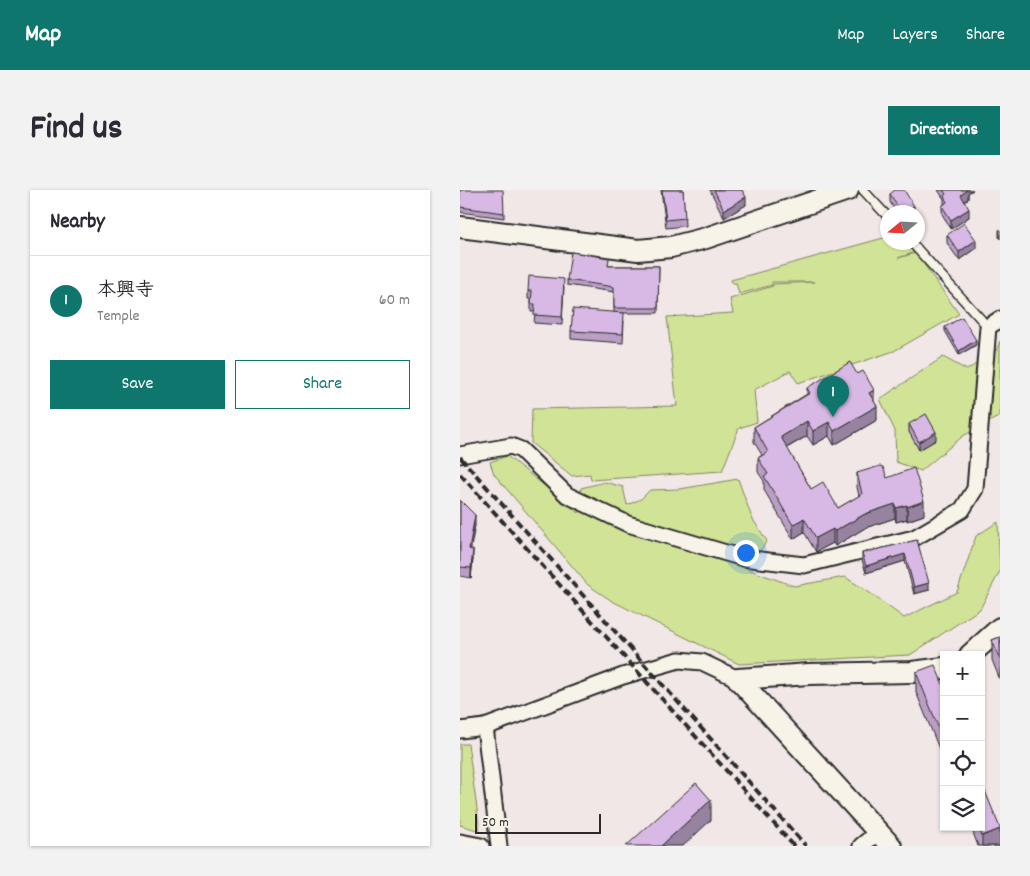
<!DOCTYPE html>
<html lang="en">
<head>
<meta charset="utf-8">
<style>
  body { margin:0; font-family:Dekko,"Klee One",sans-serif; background:#f2f2f3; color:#2b2b33 }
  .controls { position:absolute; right:15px; bottom:15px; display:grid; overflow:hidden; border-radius:0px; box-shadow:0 1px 4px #0004 }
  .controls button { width:45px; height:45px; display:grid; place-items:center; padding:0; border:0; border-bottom:1px solid #e1e1e2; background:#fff; color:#2b2b33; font:25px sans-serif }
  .compass { position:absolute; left:420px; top:15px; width:45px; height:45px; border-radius:50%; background:#fff; box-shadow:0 1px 4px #0004; rotate:252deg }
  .scale { position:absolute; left:15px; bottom:12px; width:126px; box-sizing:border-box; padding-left:5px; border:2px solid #2b2b2b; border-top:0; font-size:14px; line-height:18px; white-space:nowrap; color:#2b2b2b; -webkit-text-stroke:4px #f7f3e8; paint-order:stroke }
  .you { position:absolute; left:285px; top:362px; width:18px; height:18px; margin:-12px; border:4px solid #fff; border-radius:50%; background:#1a73e8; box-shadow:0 0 0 8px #1a73e833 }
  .badge { display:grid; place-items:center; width:32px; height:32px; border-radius:50%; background:#0f766e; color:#fff; font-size:16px; font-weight:700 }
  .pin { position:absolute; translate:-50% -41px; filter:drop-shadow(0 1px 2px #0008) }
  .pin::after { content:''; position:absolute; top:26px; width:18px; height:15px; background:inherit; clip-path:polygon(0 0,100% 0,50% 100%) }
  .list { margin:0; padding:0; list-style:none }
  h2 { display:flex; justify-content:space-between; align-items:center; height:65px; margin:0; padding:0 20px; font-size:21px }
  h2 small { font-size:16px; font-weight:400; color:#7c7c81 }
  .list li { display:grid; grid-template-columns:32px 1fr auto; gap:15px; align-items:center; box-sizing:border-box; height:90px; padding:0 20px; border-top:1px solid #e1e1e2 }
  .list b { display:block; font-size:19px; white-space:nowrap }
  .list p { margin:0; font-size:16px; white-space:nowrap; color:#7c7c81 }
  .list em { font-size:16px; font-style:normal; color:#7c7c81 }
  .actions { display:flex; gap:10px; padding:15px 20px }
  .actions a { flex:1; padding:11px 0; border:1px solid #0f766e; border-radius:0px; text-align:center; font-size:18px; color:#0f766e }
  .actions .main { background:#0f766e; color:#fff }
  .icon { flex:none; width:28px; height:28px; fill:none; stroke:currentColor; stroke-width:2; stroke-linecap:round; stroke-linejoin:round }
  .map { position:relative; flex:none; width:540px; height:656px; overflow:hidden; border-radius:0px }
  header { display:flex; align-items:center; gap:30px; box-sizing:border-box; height:70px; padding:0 25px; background:#0f766e; color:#fff }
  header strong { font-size:24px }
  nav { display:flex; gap:28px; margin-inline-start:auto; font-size:18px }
  .intro { display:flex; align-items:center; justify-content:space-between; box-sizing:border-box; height:120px; padding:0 30px }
  h1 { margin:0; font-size:35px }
  .button { padding:12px 22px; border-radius:0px; background:#0f766e; color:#fff; font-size:18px; font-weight:700 }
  main { display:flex; gap:30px; padding:0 30px }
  aside { flex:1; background:#fff; border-radius:0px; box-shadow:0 1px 4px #0004 }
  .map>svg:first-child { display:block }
</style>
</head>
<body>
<header>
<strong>Map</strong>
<nav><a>Map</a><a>Layers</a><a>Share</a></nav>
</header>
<div class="intro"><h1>Find us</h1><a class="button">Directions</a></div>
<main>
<aside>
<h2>Nearby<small></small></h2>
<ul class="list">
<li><span class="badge">1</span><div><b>本興寺</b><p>Temple</p></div><em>60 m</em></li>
</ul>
<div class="actions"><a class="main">Save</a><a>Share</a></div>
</aside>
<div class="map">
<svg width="540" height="656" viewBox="0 0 540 656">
  <rect width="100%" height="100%" fill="#f1e7e7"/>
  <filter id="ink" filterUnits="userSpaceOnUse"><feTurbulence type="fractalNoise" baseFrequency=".02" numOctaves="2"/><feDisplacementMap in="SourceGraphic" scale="10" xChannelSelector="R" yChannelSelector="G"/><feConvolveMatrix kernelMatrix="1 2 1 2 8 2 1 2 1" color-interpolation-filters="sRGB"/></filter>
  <g filter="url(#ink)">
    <!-- green -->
    <g fill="#d1e396" stroke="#7e8760">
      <polygon points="427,47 428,52 446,53 455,62 438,68 456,63 499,124 434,161 338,193 330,181 294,200 297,232 279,238 262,281 131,290 130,284 112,286 71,253 72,219 217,216 207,127 273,123 270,109 313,96 313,94 354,92 312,92 312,95 279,104 276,93 272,93 271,90"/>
      <polygon points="540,151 540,226 503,246 461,281 436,272 435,241 420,209 483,167 507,180 536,161"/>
      <polygon points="47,266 119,323 121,298 145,292 163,297 167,315 181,309 190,300 220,299 278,289 292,328 307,351 287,379 334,396 385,387 410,403 444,428 497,402 516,346 538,332 540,381 520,419 450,465 279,474 152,411 128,395 34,284 30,272"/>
      <polygon points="0,554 8,554 20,641 0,635"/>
    </g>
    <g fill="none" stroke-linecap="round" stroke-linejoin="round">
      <defs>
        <g id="service">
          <polyline points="403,0 428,27"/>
          <polyline points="451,52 528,137"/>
        </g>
        <g id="minor">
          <polyline points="0,265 51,256 61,260 107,305 168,334 283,368 344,375 454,348 502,320 515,299 528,137 540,129"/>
          <polyline points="25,537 39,656"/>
          <polyline points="0,540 25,537 163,486 219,470 242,472 278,489"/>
          <polyline points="0,652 21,656"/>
          <polyline points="401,656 418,642"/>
        </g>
        <g id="tertiary">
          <polyline points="0,37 178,60 211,57 246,48 388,0"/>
          <polyline points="510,465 540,438"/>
          <polyline points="431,656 278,489 349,484 452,482 484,478"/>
        </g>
      </defs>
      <!-- service casing -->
      <use href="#service" stroke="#2b2b2b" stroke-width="11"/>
      <!-- minor casing -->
      <use href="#minor" stroke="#2b2b2b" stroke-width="19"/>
      <!-- tertiary casing -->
      <use href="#tertiary" stroke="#2b2b2b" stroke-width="24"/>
      <!-- service -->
      <use href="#service" stroke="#f7f3e8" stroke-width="8"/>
      <!-- minor -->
      <use href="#minor" stroke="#f7f3e8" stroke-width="15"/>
      <!-- tertiary -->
      <use href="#tertiary" stroke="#f7f3e8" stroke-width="20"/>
      <!-- rail -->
      <g stroke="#2b2b2b" stroke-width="4" stroke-dasharray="8 4" stroke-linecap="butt">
        <polyline points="0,267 346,656"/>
        <polyline points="0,284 334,656"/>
      </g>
    </g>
    <!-- wall -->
    <g fill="#ba9fc5" stroke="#2b2b2b">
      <polygon points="0,0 44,23 44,28 0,22"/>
      <polygon points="201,0 223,0 225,36 206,38"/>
      <polygon points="250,0 282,0 286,15 264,28"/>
      <polygon points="478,0 513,0 508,3 508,9 504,11 509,27 491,39 482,24 482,16 484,14 484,9"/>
      <polygon points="430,4 454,22 436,22 430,12"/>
      <polygon points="540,39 540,49 539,47 539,40"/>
      <polygon points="487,45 516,58 499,70 487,53"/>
      <polygon points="148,76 199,76 198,123 157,123 164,131 163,153 111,149 111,141 154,122 154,102 107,95 107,90"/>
      <polygon points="104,97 102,135 74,133 75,122 71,122 71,109 68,109 68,101"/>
      <polygon points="485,137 516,155 499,165 485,141"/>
      <polygon points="347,198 414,212 417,230 374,255 369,246 353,255 347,246 327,258 351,299 378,318 399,306 397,297 397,283 427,288 464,325 447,331 447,329 436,332 435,328 405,338 375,356 373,353 356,362 344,342 333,349 304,300 304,291 298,282 298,268 302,265 294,252 294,237 347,204"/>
      <polygon points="449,234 476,250 459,260 449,242"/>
      <polygon points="0,310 15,335 10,359 13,369 11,388 0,386"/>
      <polygon points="457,350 469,400 454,404 445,371 406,383 402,370 402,363"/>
      <polygon points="540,447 540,490 532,470 532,450"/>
      <polygon points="456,482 484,497 484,571 456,502"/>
      <polygon points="511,637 521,637 540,656 518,656"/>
    </g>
    <!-- shaded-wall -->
    <g fill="#9782a0" stroke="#2b2b2b">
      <polygon points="505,0 513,0 508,3 508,9 501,13 501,5"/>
      <polygon points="286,7 286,15 264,28 264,20"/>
      <polygon points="454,16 454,22 444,22"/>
      <polygon points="509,19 509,27 491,39 491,30"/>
      <polygon points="516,50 516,58 499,70 499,62"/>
      <polygon points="516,150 516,155 499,165 499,161"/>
      <polygon points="414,200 414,214 409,203"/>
      <polygon points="417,216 417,230 374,255 374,241"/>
      <polygon points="347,231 347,246 321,261 321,247"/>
      <polygon points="369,232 369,246 353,255 353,241"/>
      <polygon points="476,242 476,250 459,260 459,252"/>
      <polygon points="464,311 464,325 447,331 447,317"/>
      <polygon points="435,314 435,328 405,338 375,356 375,341 405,324"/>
      <polygon points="447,315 447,329 436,332 436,318"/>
      <polygon points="15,325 15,335 9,369 9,359"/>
      <polygon points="344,328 344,342 333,349 333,335"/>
      <polygon points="373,339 373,353 356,362 356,348"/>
      <polygon points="13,360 13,369 11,388 11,378"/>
      <polygon points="445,364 445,371 406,383 406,376"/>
      <polygon points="469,393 469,400 454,404 454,397"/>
      <polygon points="251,610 251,630 223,656 201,656"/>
      <polygon points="540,639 540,656 522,656 522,646"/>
    </g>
    <!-- building -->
    <g fill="#d8b9e5" stroke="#2b2b2b">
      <polygon points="0,0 43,0 44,23 0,17"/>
      <polygon points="202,0 223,0 225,28 206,30"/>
      <polygon points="254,0 282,0 286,7 264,20"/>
      <polygon points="435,0 444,0 454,16 444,22 441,22 430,4"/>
      <polygon points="483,0 507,0 501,5 509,19 491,30 482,16 487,12 484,6 486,4"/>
      <polygon points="504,33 516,50 499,62 487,45"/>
      <polygon points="111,62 149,68 148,76 199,76 198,118 154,118 154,97 107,90"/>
      <polygon points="69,86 104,89 102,127 74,125 75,114 71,114 72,101 68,101"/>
      <polygon points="113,119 164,123 163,144 111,141"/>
      <polygon points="502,127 516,150 499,161 485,137"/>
      <polygon points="390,172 397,184 403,181 414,200 409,203 417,216 374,241 369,232 353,241 347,231 321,247 351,299 363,292 378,318 402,304 397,283 420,276 423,277 427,288 454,278 464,311 447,317 447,315 436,318 435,314 405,324 375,341 373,339 356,348 344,328 333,335 304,286 308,284 298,268 308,262 294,237 350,203 347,198"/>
      <polygon points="466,224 476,242 459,252 449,234"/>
      <polygon points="0,310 15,325 9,359 13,360 11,378 0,377"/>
      <polygon points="457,350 469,393 454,397 445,364 406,376 402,363"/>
      <polygon points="540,447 540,470 532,450"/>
      <polygon points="475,475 484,497 484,551 456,482"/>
      <polygon points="521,591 540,638 540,639 522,646 519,637 521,637"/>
      <polygon points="236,593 251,610 201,656 166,656"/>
    </g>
  </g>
</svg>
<div class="controls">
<button>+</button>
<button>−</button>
<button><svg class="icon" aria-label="locate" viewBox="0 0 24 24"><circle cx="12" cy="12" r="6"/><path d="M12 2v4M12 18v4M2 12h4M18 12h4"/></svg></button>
<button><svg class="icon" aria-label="layers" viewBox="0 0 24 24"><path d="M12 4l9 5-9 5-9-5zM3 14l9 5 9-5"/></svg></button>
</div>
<svg class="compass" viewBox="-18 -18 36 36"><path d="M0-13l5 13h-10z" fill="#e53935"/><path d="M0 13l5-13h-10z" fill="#7c7c81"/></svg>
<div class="scale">50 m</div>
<div class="you"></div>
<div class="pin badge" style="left:373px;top:227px">1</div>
</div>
</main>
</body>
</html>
